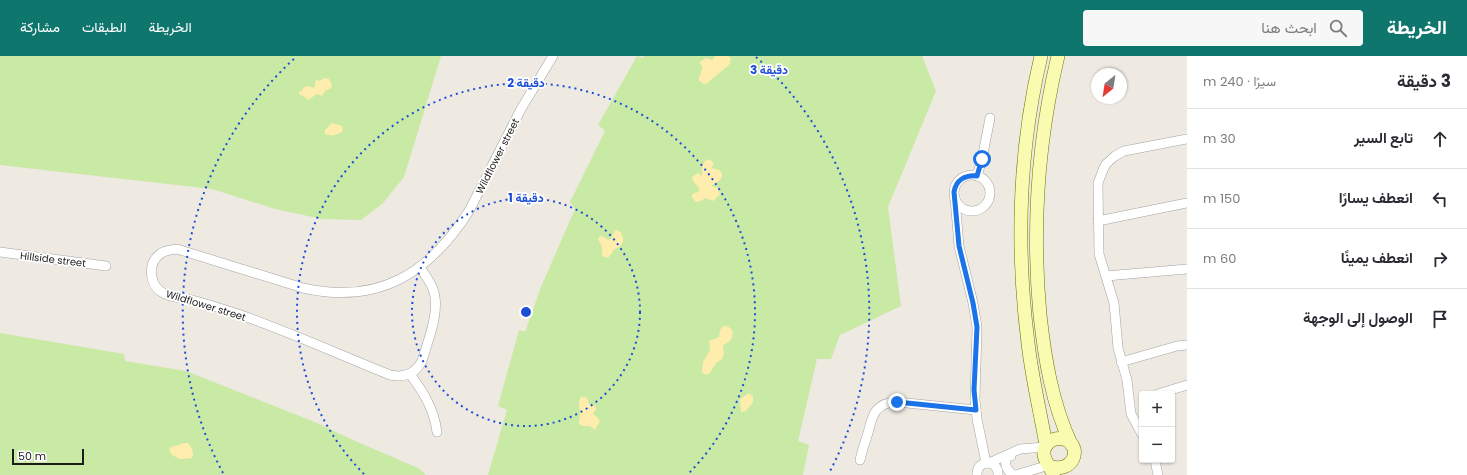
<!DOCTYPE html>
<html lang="ar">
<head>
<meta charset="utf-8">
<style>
  body { margin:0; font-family:Poppins,Vazirmatn,sans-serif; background:#f7f7f7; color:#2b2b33; direction:rtl }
  .controls { position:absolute; right:12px; bottom:12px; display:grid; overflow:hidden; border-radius:4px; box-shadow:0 1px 3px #0004 }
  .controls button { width:36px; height:36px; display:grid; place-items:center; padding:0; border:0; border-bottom:1px solid #e1e1e2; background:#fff; color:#2b2b33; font:20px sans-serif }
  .compass { position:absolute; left:1091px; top:12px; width:36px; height:36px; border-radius:50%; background:#fff; box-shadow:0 1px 3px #0004; rotate:210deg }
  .scale { position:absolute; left:12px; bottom:10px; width:72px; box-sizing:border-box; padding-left:4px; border:2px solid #1c1c1c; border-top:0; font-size:11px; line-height:14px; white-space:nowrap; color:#1c1c1c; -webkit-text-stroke:3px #fff; paint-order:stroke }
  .stop { position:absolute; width:12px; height:12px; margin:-9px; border:3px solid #1a73e8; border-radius:50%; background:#fff }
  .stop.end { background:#1a73e8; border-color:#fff; box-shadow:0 1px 4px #0008 }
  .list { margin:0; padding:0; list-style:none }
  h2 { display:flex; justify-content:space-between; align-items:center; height:52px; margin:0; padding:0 16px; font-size:17px }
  h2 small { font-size:13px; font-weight:400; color:#7c7c81 }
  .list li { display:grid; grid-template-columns:26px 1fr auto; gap:12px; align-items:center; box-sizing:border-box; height:60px; padding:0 16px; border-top:1px solid #e1e1e2 }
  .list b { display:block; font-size:15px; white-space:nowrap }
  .list em { font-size:13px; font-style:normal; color:#7c7c81 }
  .icon { flex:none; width:22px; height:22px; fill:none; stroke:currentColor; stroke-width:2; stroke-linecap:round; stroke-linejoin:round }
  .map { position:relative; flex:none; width:1187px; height:419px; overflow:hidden; direction:ltr }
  header { display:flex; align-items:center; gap:24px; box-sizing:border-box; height:56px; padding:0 20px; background:#0f766e; color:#fff }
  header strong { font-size:19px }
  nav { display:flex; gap:22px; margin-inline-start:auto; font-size:14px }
  .search { width:280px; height:36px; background:#f7f7f7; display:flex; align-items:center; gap:10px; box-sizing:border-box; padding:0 14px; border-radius:4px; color:#7c7c81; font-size:15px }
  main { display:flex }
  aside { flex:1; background:#fff }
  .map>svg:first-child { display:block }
</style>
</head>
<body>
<header>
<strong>الخريطة</strong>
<div class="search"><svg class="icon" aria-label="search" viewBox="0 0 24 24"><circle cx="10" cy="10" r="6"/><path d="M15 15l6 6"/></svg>ابحث هنا</div>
<nav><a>الخريطة</a><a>الطبقات</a><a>مشاركة</a></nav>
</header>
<main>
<aside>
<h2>3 دقيقة<small>سيرًا · 240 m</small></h2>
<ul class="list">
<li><svg class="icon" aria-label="ahead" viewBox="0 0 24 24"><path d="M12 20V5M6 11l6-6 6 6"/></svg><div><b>تابع السير</b></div><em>30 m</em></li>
<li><svg class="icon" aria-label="left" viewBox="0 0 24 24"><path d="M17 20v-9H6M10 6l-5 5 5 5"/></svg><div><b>انعطف يسارًا</b></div><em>150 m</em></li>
<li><svg class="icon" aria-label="right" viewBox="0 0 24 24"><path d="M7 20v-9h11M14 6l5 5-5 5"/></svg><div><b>انعطف يمينًا</b></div><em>60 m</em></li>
<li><svg class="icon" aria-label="arrive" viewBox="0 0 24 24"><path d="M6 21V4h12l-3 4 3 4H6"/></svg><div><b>الوصول إلى الوجهة</b></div></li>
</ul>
</aside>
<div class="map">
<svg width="1187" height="419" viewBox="0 0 1187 419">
  <rect width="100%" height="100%" fill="#eee9e1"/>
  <!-- grass -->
  <g fill="#c8eaa4">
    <polygon points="0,0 441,0 404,121 383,147 361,164 322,163 275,153 212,133 0,109"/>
    <polygon points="637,0 643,2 644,0 922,0 936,35 888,151 901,250 840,279 831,303 817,303 798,385 809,389 803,419 488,419 507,354 498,350 519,274 525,276 541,231 575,153 570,146 605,75 598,69"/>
    <polygon points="0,277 124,298 125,305 186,315 317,367 353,384 418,412 426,419 0,419"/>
  </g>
  <!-- sand -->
  <g fill="#ffedad">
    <path d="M715 0H728L731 2 730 8 706 28C693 25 702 19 702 12 702 10 700 8 700 6L706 2 712 4Z"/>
    <polygon points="324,22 329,23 332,29 331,32 325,35 322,40 317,38 308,44 305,41 299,38 299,36 302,35 304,31 308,30 314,32 316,24 320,25"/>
    <path d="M332 67 342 70 343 75C337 79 332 81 325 78V74Z"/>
    <path d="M710 103 714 108 711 112 719 114 722 117C723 125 716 126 711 130L718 132 720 138 713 145 705 142C700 146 695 149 692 140L693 138 699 135V132L693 125 692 121 698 117 702 120V110L705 105Z"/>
    <path d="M615 174 619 175C624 179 625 187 619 191 616 193 615 192 613 195 610 199 610 203 604 201L602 199V191L598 183 600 180 604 181 608 184 611 183Z"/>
    <path d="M723 270C736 269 736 285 723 289L724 297 722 303 716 307 710 317 706 319 702 316 703 306 710 294 709 285 719 281 720 274Z"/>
    <polygon points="749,337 753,341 753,346 746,355 741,356 740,343"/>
    <path d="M581 341C588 340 587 343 589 348L595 350 596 353 593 358 598 362 600 365 595 374 590 370H583L579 368C579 364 580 361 580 357 580 351 577 347 581 341Z"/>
    <path d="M185 387H188C191 391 195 397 192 402L180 403 172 399 169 394 171 391Z"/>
  </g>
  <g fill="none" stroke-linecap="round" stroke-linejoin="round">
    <defs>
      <g id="street">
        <circle cx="972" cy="137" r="18"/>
        <polyline points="977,120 982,103 990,62"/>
        <polyline points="955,142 959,190 973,247 977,271 975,344 977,363 986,407"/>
        <polyline points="1098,165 1187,147"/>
        <polyline points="0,196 106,210"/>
        <path d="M420 211C424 218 430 225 433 233 441 254 428 284 422 305 415 318 404 322 390 319 340 299 290 276 238 258 223 253 208 248 192 244 184 242 173 242 165 238 150 231 146 209 160 198 165 194 171 194 177 193L303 232C378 249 429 218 469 155L521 53 553 0"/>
        <polyline points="1106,220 1187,213"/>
        <polyline points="1121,306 1177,290 1187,289"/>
        <path d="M410 318C424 337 434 353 437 376"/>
        <polyline points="1158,338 1187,329"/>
        <polyline points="1142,378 1131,358 1127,324 1118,292 1114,247 1099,198 1098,127 1103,114 1106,108 1115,100 1124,95 1187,83"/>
        <path d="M1011 400H1007C1004 408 1006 415 1014 419"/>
        <path d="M860 404C862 395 865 386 868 377 872 359 876 346 897 346L976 354"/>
        <polyline points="1155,404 1158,419"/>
        <polyline points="989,407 1020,393 1045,391"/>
        <path d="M977 419C976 403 999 403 998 419"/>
        <polyline points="1016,419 1049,409"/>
      </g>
      <g id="secondary">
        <path d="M1041 0C1019 93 1016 192 1028 287 1032 322 1040 355 1046 389"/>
        <path d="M1058 0C1038 84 1032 173 1040 259 1045 304 1052 347 1071 388"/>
        <path d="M1050 410C1073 419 1084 390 1064 383 1059 382 1053 383 1049 386 1037 397 1049 409 1054 419"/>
      </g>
    </defs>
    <!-- street casing -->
    <use href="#street" stroke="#a3a3a3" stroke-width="10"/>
    <!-- secondary casing -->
    <use href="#secondary" stroke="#6a7402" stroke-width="14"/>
    <!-- street -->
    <use href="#street" stroke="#fff" stroke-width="9"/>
    <!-- secondary -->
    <use href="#secondary" stroke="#f9fbb1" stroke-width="13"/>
  </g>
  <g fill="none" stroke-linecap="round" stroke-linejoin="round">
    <!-- route -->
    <path stroke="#1a73e8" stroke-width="5" d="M897 346 976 354 974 334 977 271 973 247 959 190 954 136C956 124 965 119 977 120L982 103"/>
  </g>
  <!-- distance rings -->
  <g fill="none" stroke="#1d4ed8" stroke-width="2" stroke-dasharray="2 4">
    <circle cx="526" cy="256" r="114"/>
    <path d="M364 418A229 229 0 1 1 688 418"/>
    <path d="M223 417A343 343 0 0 1 296 1M756 1A343 343 0 0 1 829 417"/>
  </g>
  <g text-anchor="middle" stroke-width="3.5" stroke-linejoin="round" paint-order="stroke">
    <!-- street labels -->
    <g font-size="10" fill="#1c1c1c" stroke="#fff">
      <text transform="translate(497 100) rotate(-63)" y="4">Wildflower street</text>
      <text transform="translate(53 203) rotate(7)" y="4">Hillside street</text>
      <text transform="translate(206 249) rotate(17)" y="4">Wildflower street</text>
    </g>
  </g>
  <circle cx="526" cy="256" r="6" fill="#1d4ed8" stroke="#fff" stroke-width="2"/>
  <g font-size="12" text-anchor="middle" font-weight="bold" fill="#1d4ed8" stroke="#fff" stroke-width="3.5" stroke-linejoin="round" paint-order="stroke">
    <text x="769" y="18">3 دقيقة</text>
    <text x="526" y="31">2 دقيقة</text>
    <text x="526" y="146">1 دقيقة</text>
  </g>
</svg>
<div class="controls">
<button>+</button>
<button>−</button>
</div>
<svg class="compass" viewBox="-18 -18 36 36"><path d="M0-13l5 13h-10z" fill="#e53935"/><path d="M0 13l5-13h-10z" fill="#7c7c81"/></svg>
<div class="scale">50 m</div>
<div class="stop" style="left:982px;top:103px"></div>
<div class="stop end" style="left:897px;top:346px"></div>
</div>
</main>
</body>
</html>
